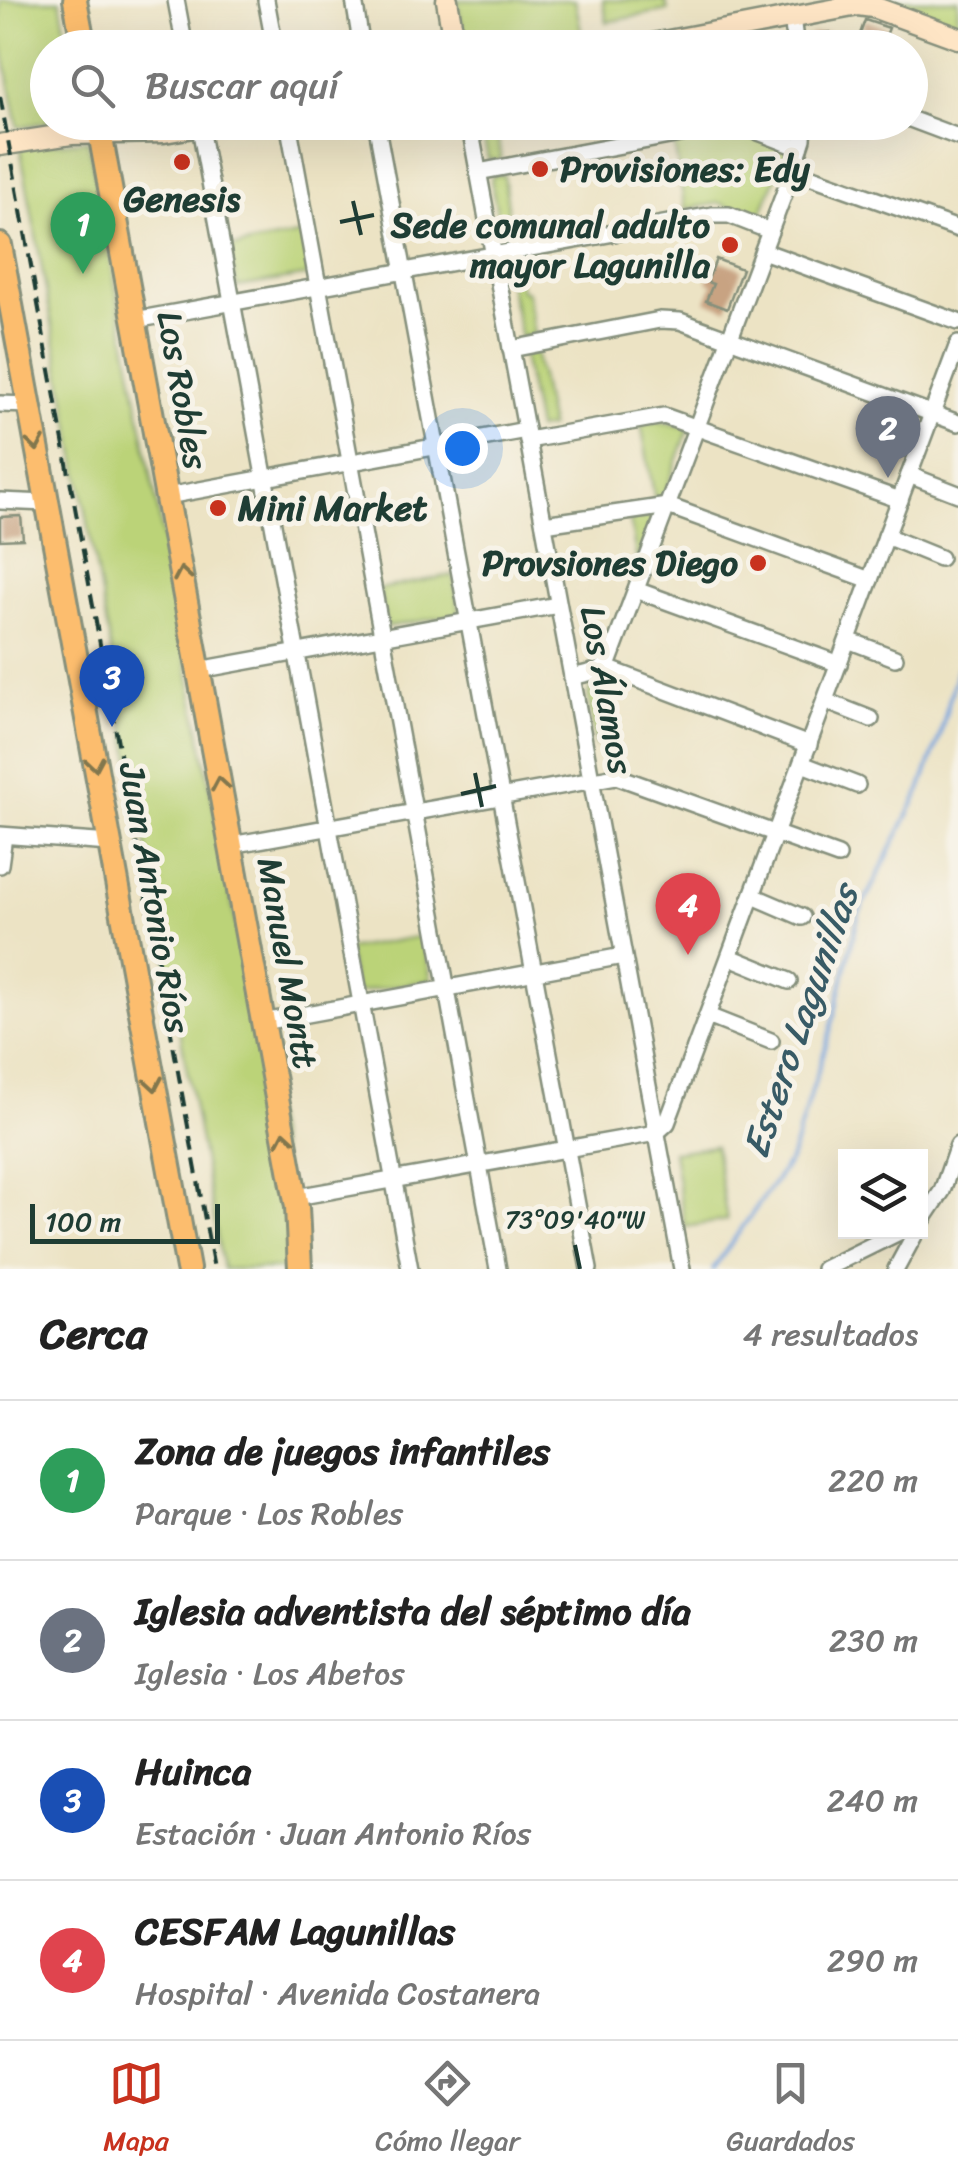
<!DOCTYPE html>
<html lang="es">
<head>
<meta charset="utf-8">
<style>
  body { margin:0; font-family:Sriracha,sans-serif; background:#f2f2f2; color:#222 }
  .controls { position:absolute; right:30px; bottom:30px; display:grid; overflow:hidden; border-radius:0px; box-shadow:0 10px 40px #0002 }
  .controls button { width:90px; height:90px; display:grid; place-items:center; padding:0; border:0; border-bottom:2px solid #e0e0e0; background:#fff; color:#222; font:50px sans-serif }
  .scale { position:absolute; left:30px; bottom:25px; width:190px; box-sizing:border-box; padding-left:10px; border:5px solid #1f3d34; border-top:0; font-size:28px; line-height:35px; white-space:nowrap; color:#1f3d34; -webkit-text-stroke:8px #f7f3e8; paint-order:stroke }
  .you { position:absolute; left:462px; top:448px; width:35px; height:35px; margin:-25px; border:8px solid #fff; border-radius:50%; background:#1a73e8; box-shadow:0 0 0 15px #1a73e833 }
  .badge { display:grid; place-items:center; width:65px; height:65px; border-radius:50%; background:#c8321e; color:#fff; font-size:32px; font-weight:700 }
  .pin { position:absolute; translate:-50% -82px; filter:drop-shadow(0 2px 5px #0008) }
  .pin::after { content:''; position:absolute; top:52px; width:35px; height:30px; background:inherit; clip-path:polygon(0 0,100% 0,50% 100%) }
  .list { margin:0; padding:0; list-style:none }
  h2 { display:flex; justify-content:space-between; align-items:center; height:130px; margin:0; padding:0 40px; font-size:42px }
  h2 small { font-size:32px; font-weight:400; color:#767676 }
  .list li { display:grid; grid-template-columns:65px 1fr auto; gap:30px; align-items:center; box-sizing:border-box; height:160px; padding:0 40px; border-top:2px solid #e0e0e0 }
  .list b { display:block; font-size:38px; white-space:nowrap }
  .list p { margin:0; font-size:32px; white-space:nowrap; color:#767676 }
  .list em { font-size:32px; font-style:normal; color:#767676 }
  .icon { flex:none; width:55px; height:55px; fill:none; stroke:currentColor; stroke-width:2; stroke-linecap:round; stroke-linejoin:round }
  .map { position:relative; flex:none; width:958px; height:1269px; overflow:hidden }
  .search { position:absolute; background:#fff; box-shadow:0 10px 40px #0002; left:30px; right:30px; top:30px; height:110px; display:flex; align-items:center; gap:25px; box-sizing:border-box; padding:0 35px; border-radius:55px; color:#767676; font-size:38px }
  .sheet { height:770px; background:#fff }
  nav { display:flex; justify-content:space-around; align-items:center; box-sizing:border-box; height:140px; border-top:2px solid #e0e0e0; background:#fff; font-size:28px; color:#767676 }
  nav a { display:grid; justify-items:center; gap:5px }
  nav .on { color:#c8321e }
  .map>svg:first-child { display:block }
</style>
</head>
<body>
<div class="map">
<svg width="958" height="1269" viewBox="0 0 958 1269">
  <rect width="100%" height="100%" fill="#f7f3e8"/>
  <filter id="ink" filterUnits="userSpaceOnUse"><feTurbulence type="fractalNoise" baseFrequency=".01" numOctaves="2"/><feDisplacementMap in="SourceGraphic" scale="20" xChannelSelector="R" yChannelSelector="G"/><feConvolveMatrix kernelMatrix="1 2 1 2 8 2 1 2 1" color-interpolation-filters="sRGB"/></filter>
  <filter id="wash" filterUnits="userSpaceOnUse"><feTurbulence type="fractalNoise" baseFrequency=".0048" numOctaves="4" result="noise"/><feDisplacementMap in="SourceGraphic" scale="40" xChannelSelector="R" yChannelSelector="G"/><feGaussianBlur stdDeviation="2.25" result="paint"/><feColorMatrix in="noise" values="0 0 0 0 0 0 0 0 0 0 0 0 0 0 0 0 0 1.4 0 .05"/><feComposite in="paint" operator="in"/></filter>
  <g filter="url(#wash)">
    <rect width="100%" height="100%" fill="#ece3c4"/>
    <!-- green -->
    <g fill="#bbd378" stroke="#6d8856" stroke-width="2.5">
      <polygon points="0,0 60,0 69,47 48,48 48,122 18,127 0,34"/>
      <polygon points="457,0 575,0 584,45 570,48 466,47"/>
      <polygon points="603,0 665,0 668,10 607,22"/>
      <polygon points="883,0 958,0 958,26"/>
      <polygon points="480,123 495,123 501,157 499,161 488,159"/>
      <polygon points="738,123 790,123 788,147 759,219 720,203 685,209 673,136"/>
      <polygon points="88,140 291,1216 294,1269 223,1269 20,147"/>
      <polygon points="493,175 504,175 508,208 506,222 514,245 504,246 502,242 491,180"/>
      <polygon points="303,234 310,275 237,287 229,248"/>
      <polygon points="513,259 521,290 527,292 534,334 521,338 505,264 506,260"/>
      <polygon points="535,351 550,427 537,429 523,355"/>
      <polygon points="656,421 689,428 663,499 655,500 641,424"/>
      <polygon points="656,514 637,562 630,519"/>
      <polygon points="453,575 460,614 386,627 379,589"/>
      <polygon points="610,678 620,682 595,744 588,694 592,685"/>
      <polygon points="423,936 431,980 355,993 347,949"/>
      <polygon points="715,1146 727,1220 685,1227 673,1152"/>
    </g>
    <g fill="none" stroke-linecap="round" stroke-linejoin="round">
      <!-- stream -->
      <polyline stroke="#72a1db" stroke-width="4" points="713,1269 790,1160 830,1033 859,913 919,793 940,735 958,667"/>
    </g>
    <g id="blocks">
      <!-- building -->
      <g fill="#c8a382">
        <polygon points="865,20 889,28 881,48 855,48"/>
        <polygon points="830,32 832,48 812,48 810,34"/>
        <polygon points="716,259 742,269 727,309 706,301 713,284 707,282"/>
        <polygon points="21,516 23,539 0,540 0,517"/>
      </g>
    </g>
  </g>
  <g filter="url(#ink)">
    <use href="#blocks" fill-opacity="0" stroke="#86907c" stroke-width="2.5"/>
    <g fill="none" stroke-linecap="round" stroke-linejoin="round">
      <defs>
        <g id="street">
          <polyline points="176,0 185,48"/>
          <polyline points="266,0 275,48"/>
          <polyline points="354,0 362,48"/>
          <polyline points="792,17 796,48"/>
          <polyline points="910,119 958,137"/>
          <polyline points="199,122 410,1269"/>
          <polyline points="288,122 498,1269"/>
          <polyline points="376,122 589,1269"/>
          <polyline points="469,122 682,1269"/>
          <polyline points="793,170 958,229"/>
          <polyline points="478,172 728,125 743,126 800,148"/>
          <polyline points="763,251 958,322"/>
          <polyline points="135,320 713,215 729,215 770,231"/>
          <polyline points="511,349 660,320 680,321 958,423"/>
          <polyline points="0,404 29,405"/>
          <polyline points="528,440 664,416 900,500"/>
          <polyline points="909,475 958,494"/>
          <polyline points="167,496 526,430"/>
          <polyline points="0,501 47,503"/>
          <polyline points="544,524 668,506 870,580"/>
          <polyline points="886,536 940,558"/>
          <polyline points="636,590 839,664"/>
          <polyline points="848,640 895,658"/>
          <polyline points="604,667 809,745"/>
          <polyline points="199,670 558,605"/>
          <polyline points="572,677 601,670 609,661 793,170 803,139 804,122"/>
          <polyline points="825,701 871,719"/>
          <polyline points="802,764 857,785"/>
          <polyline points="0,835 110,843"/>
          <polyline points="231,845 616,776 838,856"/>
          <polyline points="0,865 4,836"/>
          <polyline points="753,896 802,917"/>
          <polyline points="730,957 789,981"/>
          <polyline points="708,1016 771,1041"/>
          <polyline points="263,1022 623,956"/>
          <polyline points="296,1197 656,1133 667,1123 958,344"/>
          <polyline points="920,1224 942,1191 958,1145"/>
          <polyline points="824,1269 899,1232"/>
          <polyline points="896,1269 916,1232"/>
        </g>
        <g id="secondary">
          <polyline points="447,0 455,48"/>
          <polyline points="632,48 858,5 873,7 958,38"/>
          <polyline points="0,145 71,134 164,132 223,122"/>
        </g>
        <g id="primary">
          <polyline points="75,0 84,48"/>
          <polyline points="98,122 297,1207 300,1269"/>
          <polyline points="0,245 188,1269"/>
        </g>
      </defs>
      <!-- street casing -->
      <use href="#street" stroke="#86907c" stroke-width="20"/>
      <!-- secondary casing -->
      <use href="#secondary" stroke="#86907c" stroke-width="25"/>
      <!-- primary casing -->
      <use href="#primary" stroke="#86907c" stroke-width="28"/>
      <!-- street -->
      <use href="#street" stroke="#fff" stroke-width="15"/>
      <!-- secondary -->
      <use href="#secondary" stroke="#fee5c5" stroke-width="20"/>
      <!-- primary -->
      <use href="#primary" stroke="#fcbd6e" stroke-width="22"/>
      <!-- rail -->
      <polyline stroke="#1f3d34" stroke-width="4" stroke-dasharray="15 8" stroke-linecap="butt" points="0,96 214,1269"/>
    </g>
    <!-- one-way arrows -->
    <defs><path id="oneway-chevron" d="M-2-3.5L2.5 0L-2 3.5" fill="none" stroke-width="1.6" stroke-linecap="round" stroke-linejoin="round" transform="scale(2.5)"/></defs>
    <g stroke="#82774e">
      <use href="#oneway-chevron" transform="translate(36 444) rotate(80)"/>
      <use href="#oneway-chevron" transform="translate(182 574) rotate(-100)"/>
      <use href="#oneway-chevron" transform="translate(95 764) rotate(80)"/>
      <use href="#oneway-chevron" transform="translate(220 784) rotate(-100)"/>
      <use href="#oneway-chevron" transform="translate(154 1084) rotate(80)"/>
      <use href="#oneway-chevron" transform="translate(285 1138) rotate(-100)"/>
    </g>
  </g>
  <!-- ticks -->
  <path fill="none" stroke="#1f3d34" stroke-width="4" d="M353 201 361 235M340 222 374 215M475 773 482 807M461 794 496 786M575 1245 580 1269"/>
  <!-- markers -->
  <g fill="#c8321e" stroke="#f7f3e8" stroke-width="4">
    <circle cx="182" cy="162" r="10"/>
    <circle cx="540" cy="169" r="10"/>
    <circle cx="730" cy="245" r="10"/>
    <circle cx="218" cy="508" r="10"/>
    <circle cx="758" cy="563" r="10"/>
  </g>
  <g text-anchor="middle" stroke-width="10" stroke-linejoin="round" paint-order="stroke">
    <!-- poi labels -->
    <g font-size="35" font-weight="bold" fill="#1f3d34" stroke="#f7f3e8" text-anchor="start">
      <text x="560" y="181">Provisiones: Edy</text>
      <text x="182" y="211" text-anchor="middle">Genesis</text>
      <text x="710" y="237" text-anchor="end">Sede comunal adulto<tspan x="710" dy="40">mayor Lagunilla</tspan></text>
      <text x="238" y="520">Mini Market</text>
      <text x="738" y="575" text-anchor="end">Provsiones Diego</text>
    </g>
    <!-- street labels -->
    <g font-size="35" fill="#1f3d34" stroke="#f7f3e8">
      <text transform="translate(183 390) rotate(80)" y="12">Los Robles</text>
      <text transform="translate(607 690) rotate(80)" y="12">Los Álamos</text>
      <text transform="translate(155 898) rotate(80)" y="12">Juan Antonio Ríos</text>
      <text transform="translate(288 963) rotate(80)" y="12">Manuel Montt</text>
    </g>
    <!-- water labels -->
    <g font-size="38" font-style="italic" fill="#385b66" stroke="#f7f3e8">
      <text transform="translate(800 1021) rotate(-71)" y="13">Estero Lagunillas</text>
    </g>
  </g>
  <g font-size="25" text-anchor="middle" fill="#1f3d34" stroke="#f7f3e8" stroke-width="10" stroke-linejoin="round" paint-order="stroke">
    <text x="575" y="1228">73°09'40"W</text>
  </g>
</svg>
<div class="controls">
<button><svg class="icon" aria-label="layers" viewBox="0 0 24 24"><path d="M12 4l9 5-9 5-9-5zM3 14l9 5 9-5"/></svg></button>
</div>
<div class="scale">100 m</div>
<div class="you"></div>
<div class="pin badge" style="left:83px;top:274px;background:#2e9e5b">1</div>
<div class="pin badge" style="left:888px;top:478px;background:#6b7280">2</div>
<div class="pin badge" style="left:112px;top:727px;background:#1a4fb4">3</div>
<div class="pin badge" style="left:688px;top:955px;background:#e0444e">4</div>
<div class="search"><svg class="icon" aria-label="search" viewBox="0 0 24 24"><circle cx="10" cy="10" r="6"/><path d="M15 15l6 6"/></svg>Buscar aquí</div>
</div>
<section class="sheet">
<h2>Cerca<small>4 resultados</small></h2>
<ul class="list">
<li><span class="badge" style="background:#2e9e5b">1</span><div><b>Zona de juegos infantiles</b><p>Parque · Los Robles</p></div><em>220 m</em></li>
<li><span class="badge" style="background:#6b7280">2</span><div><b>Iglesia adventista del séptimo día</b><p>Iglesia · Los Abetos</p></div><em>230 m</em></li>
<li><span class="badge" style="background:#1a4fb4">3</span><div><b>Huinca</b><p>Estación · Juan Antonio Ríos</p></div><em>240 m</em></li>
<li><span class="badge" style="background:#e0444e">4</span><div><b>CESFAM Lagunillas</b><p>Hospital · Avenida Costanera</p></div><em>290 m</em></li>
</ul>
</section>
<nav>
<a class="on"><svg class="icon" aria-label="map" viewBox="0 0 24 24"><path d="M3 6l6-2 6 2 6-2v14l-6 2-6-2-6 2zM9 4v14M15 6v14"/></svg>Mapa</a>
<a><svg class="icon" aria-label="directions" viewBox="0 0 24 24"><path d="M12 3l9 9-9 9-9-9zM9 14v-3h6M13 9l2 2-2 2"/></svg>Cómo llegar</a>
<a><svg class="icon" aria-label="saved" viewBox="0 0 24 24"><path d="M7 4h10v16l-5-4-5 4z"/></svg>Guardados</a>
</nav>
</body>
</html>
